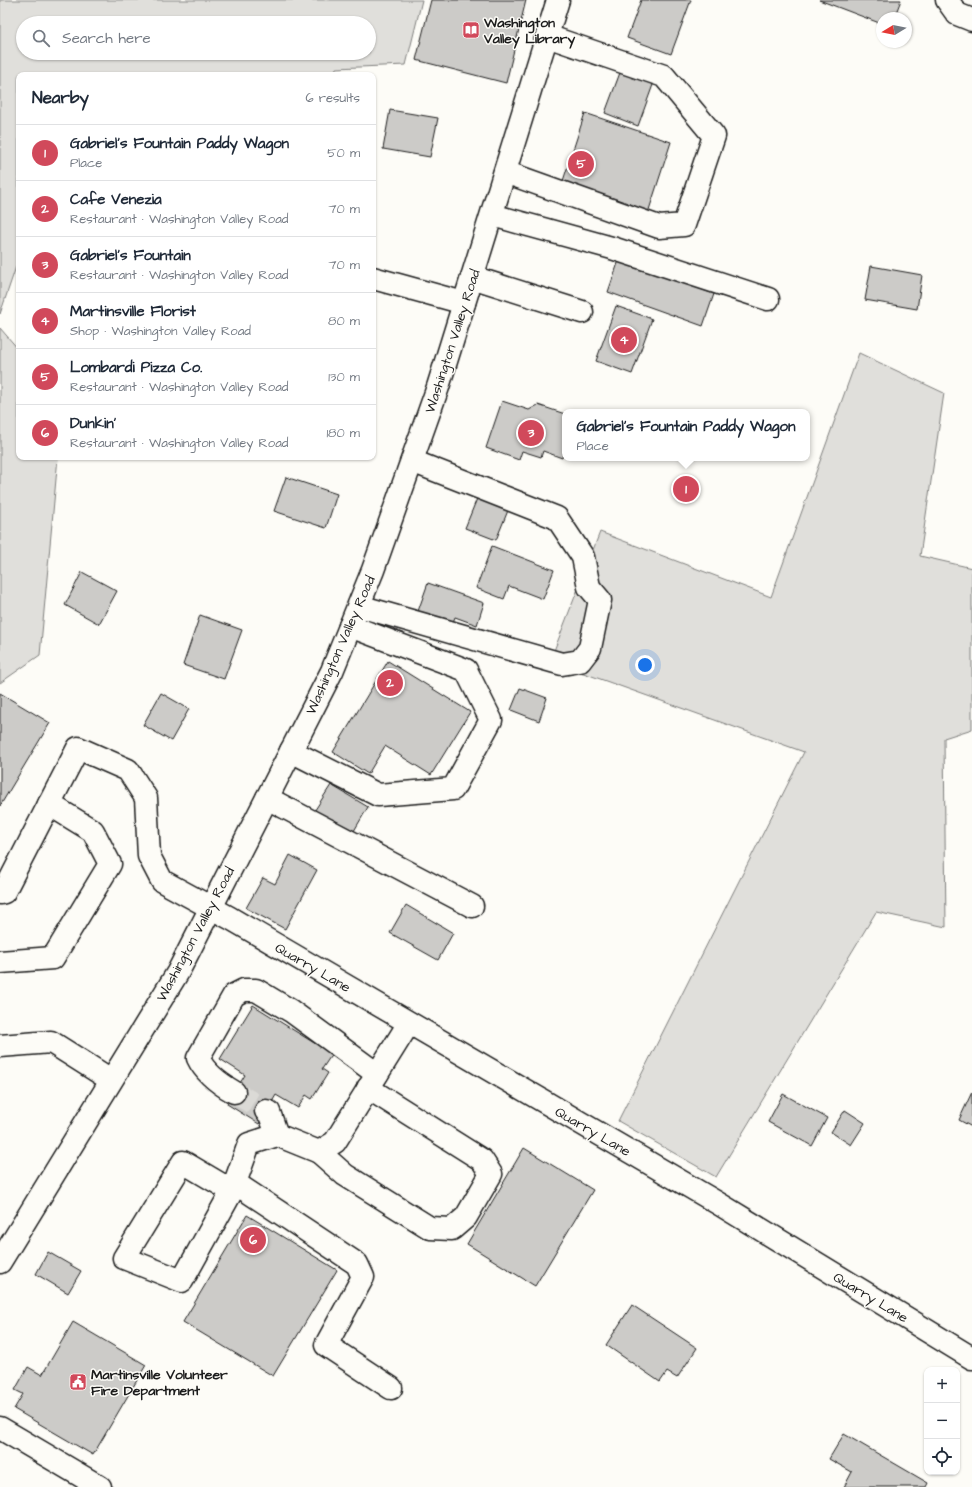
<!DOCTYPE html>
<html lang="en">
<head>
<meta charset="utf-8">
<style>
  body { margin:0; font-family:"Architects Daughter",sans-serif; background:#f6f6f7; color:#1f2937 }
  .controls { position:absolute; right:12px; bottom:12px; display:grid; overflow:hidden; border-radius:8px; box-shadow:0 1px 3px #0004 }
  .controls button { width:36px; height:36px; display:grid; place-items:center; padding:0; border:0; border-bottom:1px solid #e0e1e3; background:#fff; color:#1f2937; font:20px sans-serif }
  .compass { position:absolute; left:876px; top:12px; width:36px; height:36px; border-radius:50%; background:#fff; box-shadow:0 1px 3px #0004; rotate:260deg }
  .you { position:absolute; left:645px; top:665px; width:14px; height:14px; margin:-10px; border:3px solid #fff; border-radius:50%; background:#1a73e8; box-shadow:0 0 0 6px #1a73e833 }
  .badge { display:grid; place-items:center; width:26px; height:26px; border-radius:50%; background:#d1495b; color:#fff; font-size:13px; font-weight:700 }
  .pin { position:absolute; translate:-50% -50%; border:2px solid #fff; box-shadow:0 1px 4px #0006 }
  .popup { position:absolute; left:562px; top:409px; width:248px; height:52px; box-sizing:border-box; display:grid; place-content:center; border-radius:8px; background:#fff; filter:drop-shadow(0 1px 3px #0005); font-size:13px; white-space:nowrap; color:#747a83 }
  .popup b { font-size:15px; color:#1f2937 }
  .popup::after { content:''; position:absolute; left:50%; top:100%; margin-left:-8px; border:8px solid transparent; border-top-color:#fff }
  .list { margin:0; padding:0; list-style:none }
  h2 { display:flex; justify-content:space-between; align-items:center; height:52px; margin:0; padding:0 16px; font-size:17px }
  h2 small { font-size:13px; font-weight:400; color:#747a83 }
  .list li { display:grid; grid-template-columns:26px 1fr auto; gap:12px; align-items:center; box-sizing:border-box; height:56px; padding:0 16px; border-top:1px solid #e0e1e3 }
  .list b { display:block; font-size:15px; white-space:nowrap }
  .list p { margin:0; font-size:13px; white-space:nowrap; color:#747a83 }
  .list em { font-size:13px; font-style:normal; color:#747a83 }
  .icon { flex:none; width:22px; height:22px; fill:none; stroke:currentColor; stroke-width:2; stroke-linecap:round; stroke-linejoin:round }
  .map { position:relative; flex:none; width:972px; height:1487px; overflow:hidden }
  .search { position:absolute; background:#fff; box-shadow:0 1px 3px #0004; left:16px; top:16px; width:360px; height:44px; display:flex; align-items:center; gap:10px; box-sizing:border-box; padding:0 14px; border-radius:22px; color:#747a83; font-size:15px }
  .panel { position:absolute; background:#fff; box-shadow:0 1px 3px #0004; left:16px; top:72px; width:360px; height:388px; border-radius:8px }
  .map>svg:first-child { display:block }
</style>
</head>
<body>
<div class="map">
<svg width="972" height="1487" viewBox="0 0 972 1487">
  <rect width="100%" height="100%" fill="#fdfcf7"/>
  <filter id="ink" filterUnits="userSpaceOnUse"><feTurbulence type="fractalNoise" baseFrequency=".025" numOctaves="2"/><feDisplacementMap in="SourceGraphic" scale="8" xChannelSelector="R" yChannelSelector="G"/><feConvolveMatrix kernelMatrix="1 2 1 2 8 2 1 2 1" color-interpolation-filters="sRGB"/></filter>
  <g filter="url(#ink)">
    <!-- green -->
    <g fill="#e0dfdb" stroke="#7e7e7c" fill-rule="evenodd">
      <path d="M0 0H422L406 65 336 68 334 75H19V258L0 314ZM23 23H369V53H23Z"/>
      <polygon points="0,328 19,350 19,457 58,457 40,655 0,683"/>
      <polygon points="859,353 944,393 920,556 972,568 972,729 944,738 946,927 876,912 716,1177 618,1121 804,752 550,661 600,532 771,597"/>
    </g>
    <!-- building -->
    <g fill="#cccbc8" stroke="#1c1c1c">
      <polygon points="431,0 526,0 506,83 416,60"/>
      <polygon points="641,0 691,0 671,54 627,38"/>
      <polygon points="819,0 901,0 894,18 882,18 882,24"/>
      <polygon points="621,70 654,82 638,126 605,113"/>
      <polygon points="390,110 438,118 430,157 383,149"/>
      <polygon points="585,113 671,142 648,213 562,184"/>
      <polygon points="619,260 714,294 703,326 608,292"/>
      <polygon points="871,266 922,275 917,309 865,300"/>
      <polygon points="616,306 652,319 632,374 596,361"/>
      <polygon points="502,401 529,410 538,405 565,414 565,449 562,458 543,451 541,457 522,451 519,460 486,448"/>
      <polygon points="286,477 337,494 326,528 274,511"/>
      <polygon points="478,496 509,508 496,540 465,528"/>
      <polygon points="492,546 554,570 543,599 509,586 504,599 476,588"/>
      <polygon points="82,572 117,591 99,624 65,605"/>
      <polygon points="428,583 484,603 477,625 455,617 451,627 417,614"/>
      <polygon points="200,615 242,630 224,679 183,665"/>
      <polygon points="388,661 470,712 431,775 385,746 368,774 333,752"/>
      <polygon points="520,688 547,698 539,721 511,710"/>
      <polygon points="0,693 50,723 0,806"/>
      <polygon points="161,693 189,709 171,741 143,725"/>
      <polygon points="331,785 368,807 351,836 313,813"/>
      <polygon points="290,855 317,870 285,929 246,908 263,878 275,884"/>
      <polygon points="406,905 453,933 438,960 390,933"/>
      <polygon points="253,1005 332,1054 322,1069 328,1073 312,1099 306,1095 298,1108 276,1095 259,1124 227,1104 245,1075 220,1059"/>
      <polygon points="972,1092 972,1127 959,1120"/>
      <polygon points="783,1094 827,1118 812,1146 768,1122"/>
      <polygon points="845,1110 865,1123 851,1145 831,1132"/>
      <polygon points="524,1148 593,1190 535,1286 467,1244"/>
      <polygon points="247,1215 337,1270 273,1376 183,1322"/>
      <polygon points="48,1252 81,1271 68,1293 36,1274"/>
      <polygon points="632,1305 697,1348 677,1378 667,1372 660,1382 606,1345"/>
      <polygon points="73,1322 146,1365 93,1455 14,1409 23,1394 15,1390 28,1367 42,1375"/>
      <polygon points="844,1434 928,1483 926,1487 844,1487 852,1472 829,1459"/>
    </g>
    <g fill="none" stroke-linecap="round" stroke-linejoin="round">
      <!-- minor-tunnel -->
      <polyline stroke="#dbdad6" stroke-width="22" stroke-dasharray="22 11" stroke-linecap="butt" points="234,1092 266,1111"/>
      <defs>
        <g id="minor">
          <polyline points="947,0 957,14 972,20"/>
          <polyline points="505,172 659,227 684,225 714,136 664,76 547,36"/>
          <polyline points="492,215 612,248 768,299"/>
          <polyline points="472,277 582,312"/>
          <polyline points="373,278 464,303"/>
          <polyline points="359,606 562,664 580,661 590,648 600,600 589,587 583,557 557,518 412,461"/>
          <polyline points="291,751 378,795 453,789 491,720 466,670 350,626"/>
          <polyline points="267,798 472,906"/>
          <polyline points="0,893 4,892 78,748 128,770 146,798 149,856 162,881 230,918 721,1205 972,1358"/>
          <polyline points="0,962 53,958 110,864 93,831 49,804"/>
          <polyline points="0,1046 51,1042 111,1080"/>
          <path d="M234 1092C220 1084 205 1073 198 1058L234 995 244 990H256L291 1011 377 1074"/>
          <polyline points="266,1111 269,1112 277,1135"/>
          <polyline points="319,1152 345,1175 430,1228 452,1229 466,1217 491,1174 482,1160 368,1088"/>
          <polygon points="183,1162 232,1191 182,1281 124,1258"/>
          <polyline points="235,1183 357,1264 363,1277 326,1345 391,1388"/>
          <polyline points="232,1191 249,1144 277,1135 319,1152 335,1142 409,1023"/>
          <polyline points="0,1262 178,972 332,671 373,570 438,387 558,0"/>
          <polyline points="0,1428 100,1487"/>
        </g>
      </defs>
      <!-- minor casing -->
      <use href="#minor" stroke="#1c1c1c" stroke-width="25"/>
      <!-- minor -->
      <use href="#minor" stroke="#fdfcf7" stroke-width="22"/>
    </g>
  </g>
  <!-- icons -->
  <defs>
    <symbol id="library-square" viewBox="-11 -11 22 22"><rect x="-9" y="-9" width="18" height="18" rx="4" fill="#d1495b" stroke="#fdfcf7"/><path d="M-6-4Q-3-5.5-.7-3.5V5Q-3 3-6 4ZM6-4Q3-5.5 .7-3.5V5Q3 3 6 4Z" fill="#fff"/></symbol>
    <symbol id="civic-square" viewBox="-11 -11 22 22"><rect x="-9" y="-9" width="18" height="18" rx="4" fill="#d1495b" stroke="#fdfcf7"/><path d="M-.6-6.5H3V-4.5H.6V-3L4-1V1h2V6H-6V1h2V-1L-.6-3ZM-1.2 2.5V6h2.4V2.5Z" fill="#fff"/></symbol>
  </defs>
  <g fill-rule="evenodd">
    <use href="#library-square" x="461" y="20" width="20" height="20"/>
    <use href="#civic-square" x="68" y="1372" width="20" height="20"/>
  </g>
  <g text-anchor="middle" stroke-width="3" stroke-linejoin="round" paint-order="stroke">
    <!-- poi labels -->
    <g font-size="14" font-weight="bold" fill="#1c1c1c" stroke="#fdfcf7" text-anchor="start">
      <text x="484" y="27">Washington<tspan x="484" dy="16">Valley Library</tspan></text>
      <text x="91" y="1379">Martinsville Volunteer<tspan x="91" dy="16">Fire Department</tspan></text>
    </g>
    <!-- street labels -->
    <g font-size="14" fill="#1c1c1c" stroke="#fdfcf7">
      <text transform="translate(452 341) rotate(-72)" y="5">Washington Valley Road</text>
      <text transform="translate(340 645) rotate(-66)" y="5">Washington Valley Road</text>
      <text transform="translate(195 934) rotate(-62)" y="5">Washington Valley Road</text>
      <text transform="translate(313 967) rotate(30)" y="5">Quarry Lane</text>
      <text transform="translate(593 1131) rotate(30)" y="5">Quarry Lane</text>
      <text transform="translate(871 1297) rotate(31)" y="5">Quarry Lane</text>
    </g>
  </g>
</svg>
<div class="controls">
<button>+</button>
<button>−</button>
<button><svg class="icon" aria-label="locate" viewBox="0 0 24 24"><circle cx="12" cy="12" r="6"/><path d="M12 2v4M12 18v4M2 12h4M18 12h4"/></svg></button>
</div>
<svg class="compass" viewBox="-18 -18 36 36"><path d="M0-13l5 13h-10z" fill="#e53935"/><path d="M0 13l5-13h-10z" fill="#747a83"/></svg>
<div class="you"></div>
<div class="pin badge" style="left:686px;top:489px">1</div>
<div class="popup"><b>Gabriel's Fountain Paddy Wagon</b>Place</div>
<div class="pin badge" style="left:390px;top:683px">2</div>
<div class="pin badge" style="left:531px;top:433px">3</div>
<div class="pin badge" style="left:624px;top:340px">4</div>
<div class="pin badge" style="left:581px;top:164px">5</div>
<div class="pin badge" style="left:253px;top:1240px">6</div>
<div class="search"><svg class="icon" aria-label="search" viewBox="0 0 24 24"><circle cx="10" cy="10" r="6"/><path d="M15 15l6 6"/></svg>Search here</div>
<section class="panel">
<h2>Nearby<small>6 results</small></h2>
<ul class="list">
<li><span class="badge">1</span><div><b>Gabriel's Fountain Paddy Wagon</b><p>Place</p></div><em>50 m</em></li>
<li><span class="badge">2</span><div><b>Cafe Venezia</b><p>Restaurant · Washington Valley Road</p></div><em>70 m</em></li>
<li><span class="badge">3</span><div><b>Gabriel’s Fountain</b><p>Restaurant · Washington Valley Road</p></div><em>70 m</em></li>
<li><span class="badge">4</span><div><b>Martinsville Florist</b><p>Shop · Washington Valley Road</p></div><em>80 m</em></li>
<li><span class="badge">5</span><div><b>Lombardi Pizza Co.</b><p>Restaurant · Washington Valley Road</p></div><em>130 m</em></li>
<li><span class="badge">6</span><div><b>Dunkin'</b><p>Restaurant · Washington Valley Road</p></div><em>180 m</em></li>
</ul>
</section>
</div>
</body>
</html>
